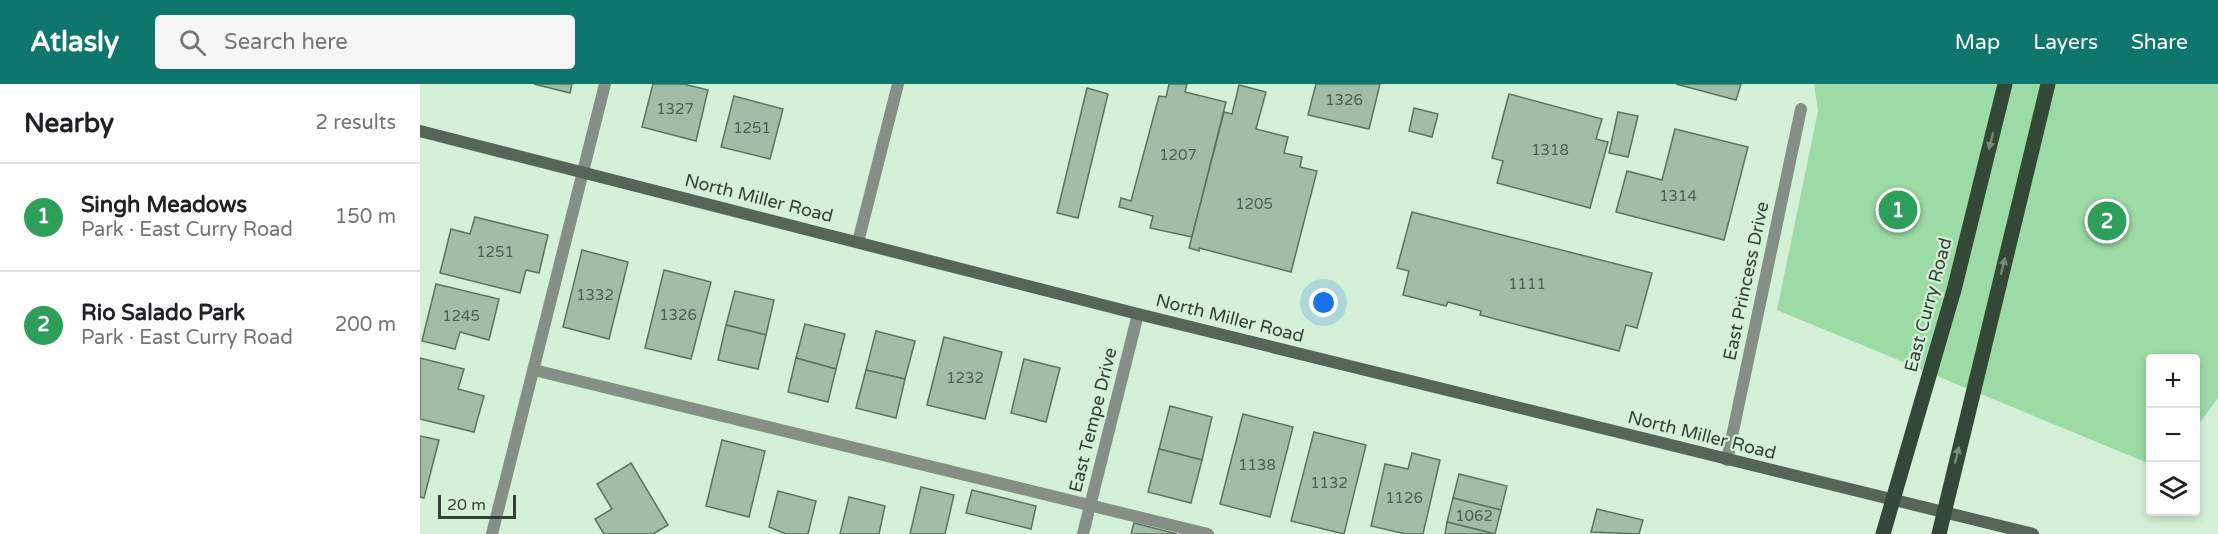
<!DOCTYPE html>
<html lang="en">
<head>
<meta charset="utf-8">
<style>
  body { margin:0; font-family:"Varela Round",sans-serif; background:#f6f6f6; color:#202124 }
  .controls { position:absolute; right:18px; bottom:18px; display:grid; overflow:hidden; border-radius:6px; box-shadow:0 3px 9px #0003 }
  .controls button { width:54px; height:54px; display:grid; place-items:center; padding:0; border:0; border-bottom:2px solid #e0e0e0; background:#fff; color:#202124; font:30px sans-serif }
  .scale { position:absolute; left:18px; bottom:15px; width:78px; box-sizing:border-box; padding-left:6px; border:3px solid #343f35; border-top:0; font-size:16px; line-height:21px; white-space:nowrap; color:#343f35; -webkit-text-stroke:4px #d4f0d7; paint-order:stroke }
  .you { position:absolute; left:904px; top:219px; width:21px; height:21px; margin:-15px; border:4px solid #fff; border-radius:50%; background:#1a73e8; box-shadow:0 0 0 9px #1a73e833 }
  .badge { display:grid; place-items:center; width:39px; height:39px; border-radius:50%; background:#0f766e; color:#fff; font-size:20px; font-weight:700 }
  .pin { position:absolute; translate:-50% -50%; border:3px solid #fff; box-shadow:0 2px 6px #0006 }
  .list { margin:0; padding:0; list-style:none }
  h2 { display:flex; justify-content:space-between; align-items:center; height:78px; margin:0; padding:0 24px; font-size:26px }
  h2 small { font-size:20px; font-weight:400; color:#757577 }
  .list li { display:grid; grid-template-columns:39px 1fr auto; gap:18px; align-items:center; box-sizing:border-box; height:108px; padding:0 24px; border-top:2px solid #e0e0e0 }
  .list b { display:block; font-size:22px; white-space:nowrap }
  .list p { margin:0; font-size:20px; white-space:nowrap; color:#757577 }
  .list em { font-size:20px; font-style:normal; color:#757577 }
  .icon { flex:none; width:33px; height:33px; fill:none; stroke:currentColor; stroke-width:2; stroke-linecap:round; stroke-linejoin:round }
  .map { position:relative; flex:none; width:1798px; height:450px; overflow:hidden }
  header { display:flex; align-items:center; gap:36px; box-sizing:border-box; height:84px; padding:0 30px; background:#0f766e; color:#fff }
  header strong { font-size:28px }
  nav { display:flex; gap:33px; margin-inline-start:auto; font-size:21px }
  .search { width:420px; height:54px; background:#f6f6f6; display:flex; align-items:center; gap:15px; box-sizing:border-box; padding:0 21px; border-radius:6px; color:#757577; font-size:22px }
  main { display:flex }
  aside { flex:1; background:#fff }
  .map>svg:first-child { display:block }
</style>
</head>
<body>
<header>
<strong>Atlasly</strong>
<div class="search"><svg class="icon" aria-label="search" viewBox="0 0 24 24"><circle cx="10" cy="10" r="6"/><path d="M15 15l6 6"/></svg>Search here</div>
<nav><a>Map</a><a>Layers</a><a>Share</a></nav>
</header>
<main>
<aside>
<h2>Nearby<small>2 results</small></h2>
<ul class="list">
<li><span class="badge" style="background:#2e9e5b">1</span><div><b>Singh Meadows</b><p>Park · East Curry Road</p></div><em>150 m</em></li>
<li><span class="badge" style="background:#2e9e5b">2</span><div><b>Rio Salado Park</b><p>Park · East Curry Road</p></div><em>200 m</em></li>
</ul>
</aside>
<div class="map">
<svg width="1798" height="450" viewBox="0 0 1798 450">
  <rect width="100%" height="100%" fill="#d4f0d7"/>
  <!-- green -->
  <polygon fill="#9ddba6" points="1394,0 1798,0 1798,314 1776,344 1776,274 1730,274 1730,380 1357,226 1398,27"/>
  <!-- building -->
  <g fill="#a1bda5" stroke="#5b745e" stroke-width="1.5">
    <polygon points="114,0 152,0 150,9"/>
    <polygon points="233,0 264,0 288,6 276,57 222,43"/>
    <polygon points="749,0 767,0 765,8 806,18 772,153 730,144 733,132 699,123 701,114 711,117 739,12 746,13"/>
    <polygon points="896,0 960,0 949,45 888,31"/>
    <polygon points="1256,0 1321,0 1316,16"/>
    <polygon points="819,1 846,8 836,45 868,53 864,69 882,73 880,83 897,87 871,188 779,164 779,167 769,164 804,28 812,30"/>
    <polygon points="667,4 688,10 658,134 637,129"/>
    <polygon points="1089,10 1182,35 1176,55 1188,58 1170,124 1077,99 1083,77 1072,74"/>
    <polygon points="314,12 363,25 350,75 301,63"/>
    <polygon points="994,24 1018,30 1012,53 989,47"/>
    <polygon points="1198,28 1218,32 1208,73 1189,69"/>
    <polygon points="1255,45 1328,63 1304,156 1196,128 1207,87 1242,96"/>
    <polygon points="992,128 1232,189 1217,244 1206,241 1199,267 1060,231 1061,227 1028,218 1026,222 983,211 989,187 977,184"/>
    <polygon points="55,133 128,151 119,189 106,186 100,209 20,189 31,145 50,150"/>
    <polygon points="162,166 208,178 189,255 143,243"/>
    <polygon points="244,186 291,198 271,275 225,264"/>
    <polygon points="16,200 79,215 69,256 40,248 35,265 2,257"/>
    <polygon points="315,207 354,216 346,251 306,241"/>
    <polygon points="385,240 425,250 416,285 376,274"/>
    <polygon points="306,241 346,251 338,285 298,276"/>
    <polygon points="456,247 495,257 485,295 446,286"/>
    <polygon points="524,253 582,268 565,335 507,321"/>
    <polygon points="0,274 44,285 38,305 64,312 54,348 0,335"/>
    <polygon points="376,274 416,285 408,318 368,308"/>
    <polygon points="604,275 640,284 626,338 591,329"/>
    <polygon points="446,286 485,295 476,334 436,324"/>
    <polygon points="750,322 792,333 782,376 739,365"/>
    <polygon points="823,330 873,343 850,433 800,420"/>
    <polygon points="894,348 946,361 924,450 871,437"/>
    <polygon points="0,352 19,356 4,414 0,413"/>
    <polygon points="302,356 345,367 329,433 286,422"/>
    <polygon points="739,365 782,376 771,419 728,408"/>
    <polygon points="992,369 1020,376 1003,450 986,450 951,442 965,380 988,385"/>
    <polygon points="211,379 248,441 233,450 184,450 175,435 192,425 177,400"/>
    <polygon points="1039,390 1087,402 1081,426 1033,414"/>
    <polygon points="501,403 534,411 525,450 490,450"/>
    <polygon points="552,406 616,422 611,445 546,429"/>
    <polygon points="358,407 396,417 388,450 366,450 349,443"/>
    <polygon points="429,413 465,422 459,450 420,450"/>
    <polygon points="1033,414 1081,426 1075,450 1027,438"/>
    <polygon points="1177,425 1223,436 1219,450 1171,448"/>
    <polygon points="1027,438 1075,450 1025,450"/>
    <polygon points="714,439 757,450 711,450"/>
  </g>
  <g fill="none" stroke-linecap="round" stroke-linejoin="round">
    <!-- lane -->
    <g stroke="#848f85" stroke-width="12">
      <polyline points="438,158 478,0"/>
      <polyline points="114,286 788,450"/>
      <polyline points="72,450 185,0"/>
    </g>
    <!-- street -->
    <g stroke="#848f85" stroke-width="12">
      <polyline points="1307,376 1381,25"/>
      <polyline points="663,450 718,230"/>
    </g>
    <!-- secondary -->
    <polyline stroke="#556557" stroke-width="12" points="0,47 718,230 1613,450"/>
    <!-- primary -->
    <g stroke="#344837" stroke-width="15">
      <polyline points="1463,450 1534,206 1585,0"/>
      <polyline points="1519,450 1628,0"/>
    </g>
  </g>
  <!-- one-way arrows -->
  <defs><path id="oneway-solid" d="M-6-.8H1V-3.2L6.5 0L1 3.2V.8H-6Z" transform="scale(1.5)"/></defs>
  <g fill="#748b77">
    <use href="#oneway-solid" transform="translate(1571 57) rotate(104)"/>
    <use href="#oneway-solid" transform="translate(1583 182) rotate(-76)"/>
    <use href="#oneway-solid" transform="translate(1537 371) rotate(-77)"/>
  </g>
  <g text-anchor="middle" stroke-width="4.5" stroke-linejoin="round" paint-order="stroke">
    <!-- number labels -->
    <g font-size="15" fill="#4f5e51">
      <text x="924" y="21">1326</text>
      <text x="255" y="30">1327</text>
      <text x="332" y="49">1251</text>
      <text x="1130" y="71">1318</text>
      <text x="758" y="76">1207</text>
      <text x="1258" y="117">1314</text>
      <text x="834" y="125">1205</text>
      <text x="75" y="173">1251</text>
      <text x="1107" y="205">1111</text>
      <text x="175" y="216">1332</text>
      <text x="258" y="236">1326</text>
      <text x="41" y="237">1245</text>
      <text x="545" y="299">1232</text>
      <text x="837" y="386">1138</text>
      <text x="909" y="404">1132</text>
      <text x="984" y="419">1126</text>
      <text x="1054" y="437">1062</text>
    </g>
    <!-- street labels -->
    <g font-size="18" fill="#343f35" stroke="#d4f0d7">
      <text transform="translate(339 114) rotate(14)" y="6">North Miller Road</text>
      <text transform="translate(1326 197) rotate(-78)" y="6">East Princess Drive</text>
      <text transform="translate(1508 221) rotate(-75)" y="6">East Curry Road</text>
      <text transform="translate(810 234) rotate(14)" y="6">North Miller Road</text>
      <text transform="translate(673 336) rotate(-76)" y="6">East Tempe Drive</text>
      <text transform="translate(1282 351) rotate(14)" y="6">North Miller Road</text>
    </g>
  </g>
</svg>
<div class="controls">
<button>+</button>
<button>−</button>
<button><svg class="icon" aria-label="layers" viewBox="0 0 24 24"><path d="M12 4l9 5-9 5-9-5zM3 14l9 5 9-5"/></svg></button>
</div>
<div class="scale">20 m</div>
<div class="you"></div>
<div class="pin badge" style="left:1478px;top:126px;background:#2e9e5b">1</div>
<div class="pin badge" style="left:1687px;top:137px;background:#2e9e5b">2</div>
</div>
</main>
</body>
</html>
